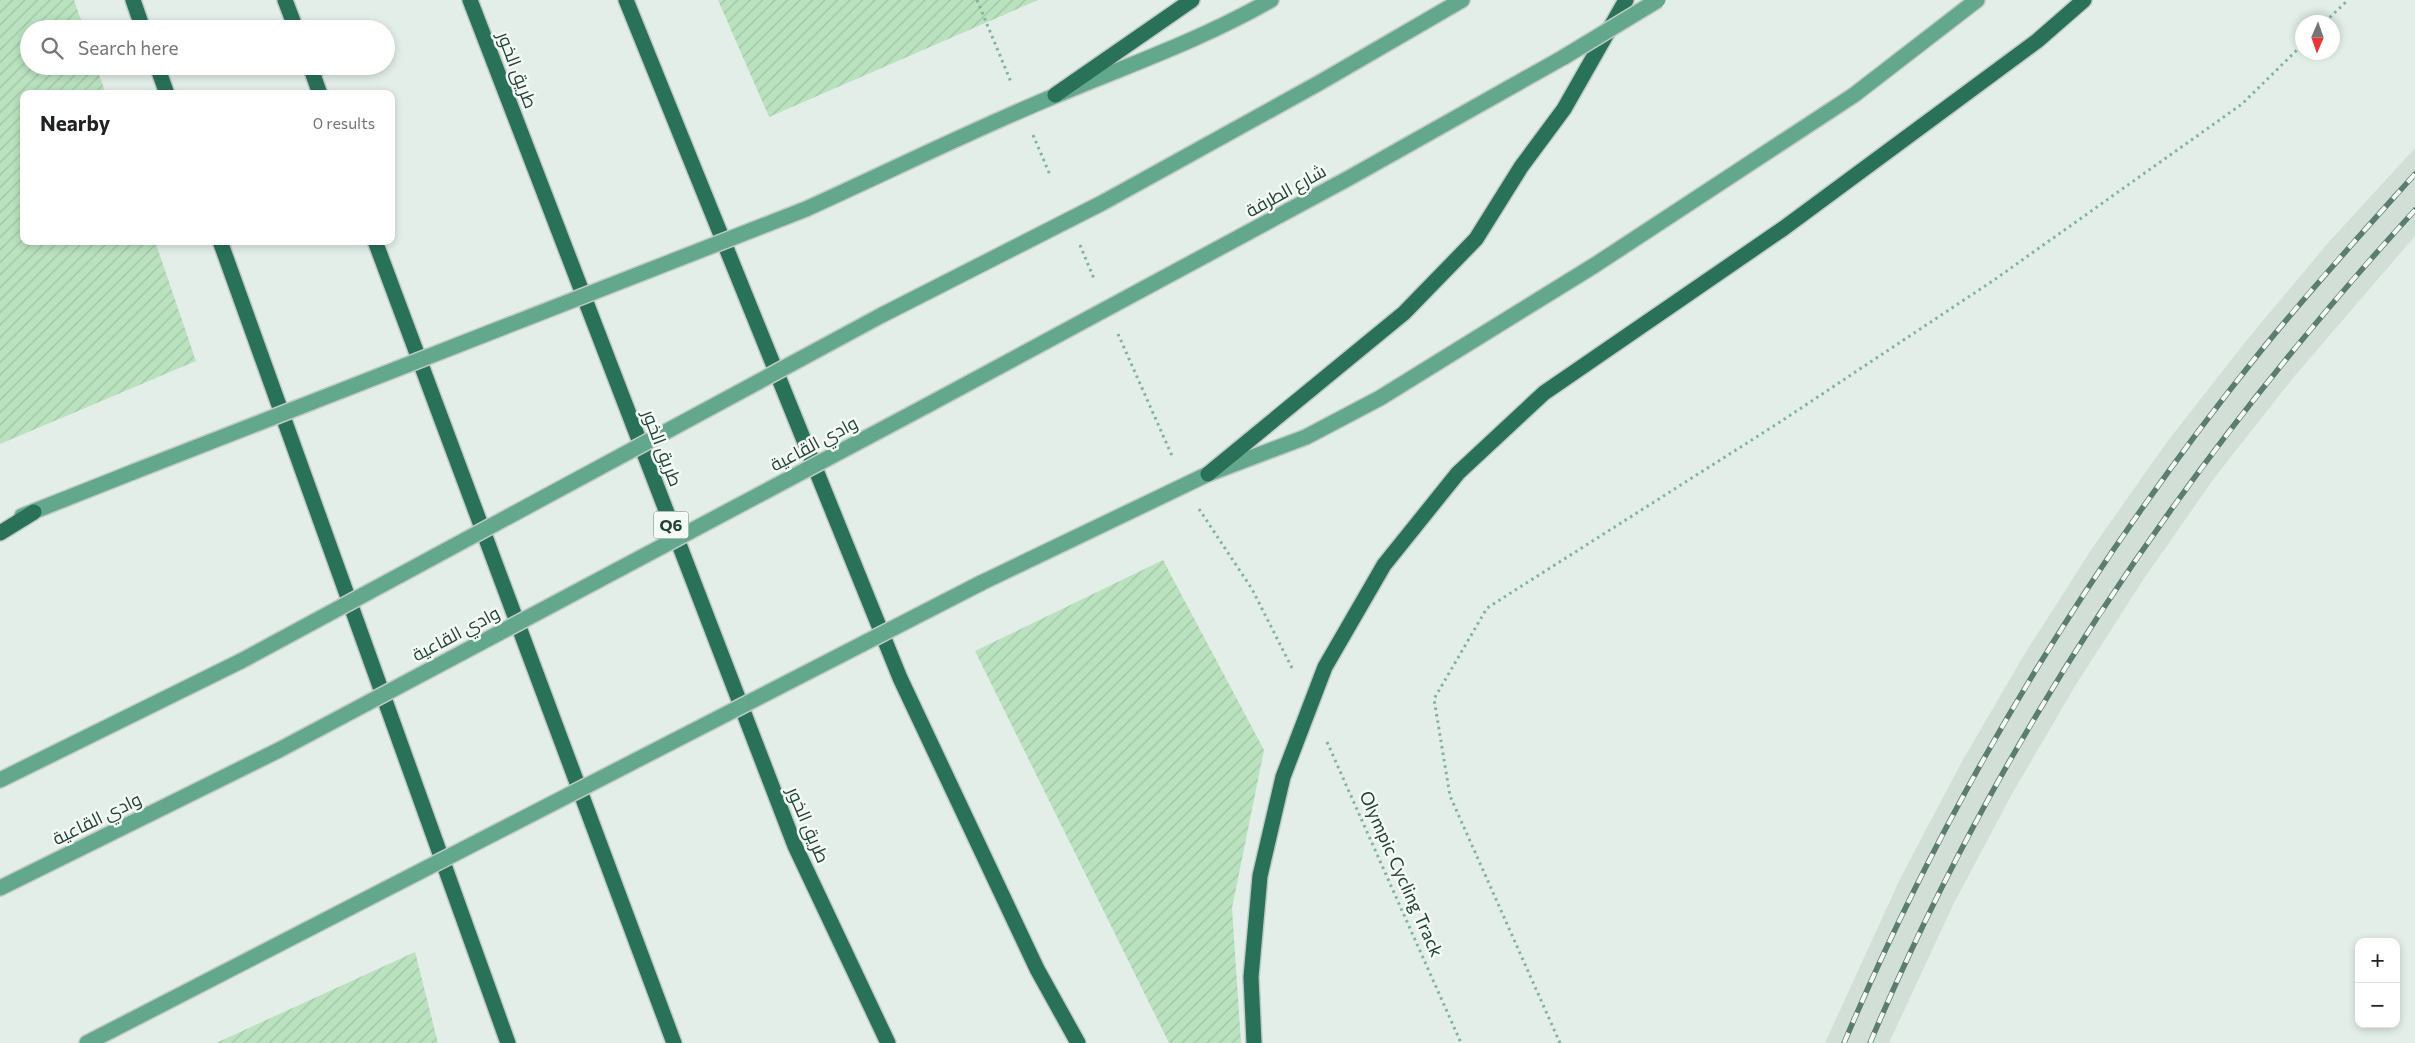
<!DOCTYPE html>
<html lang="en">
<head>
<meta charset="utf-8">
<style>
  body { margin:0; font-family:Commissioner,Cairo,sans-serif; background:#f2f2f2; color:#202124 }
  .controls { position:absolute; right:15px; bottom:15px; display:grid; overflow:hidden; border-radius:10px; box-shadow:0 2px 8px #0003 }
  .controls button { width:45px; height:45px; display:grid; place-items:center; padding:0; border:0; border-bottom:1px solid #e0e0e0; background:#fff; color:#202124; font:25px sans-serif }
  .compass { position:absolute; left:2295px; top:15px; width:45px; height:45px; border-radius:50%; background:#fff; box-shadow:0 2px 8px #0003; rotate:182deg }
  .list { margin:0; padding:0; list-style:none }
  h2 { display:flex; justify-content:space-between; align-items:center; height:65px; margin:0; padding:0 20px; font-size:21px }
  h2 small { font-size:16px; font-weight:400; color:#757577 }
  .icon { flex:none; width:28px; height:28px; fill:none; stroke:currentColor; stroke-width:2; stroke-linecap:round; stroke-linejoin:round }
  .map { position:relative; flex:none; width:2415px; height:1043px; overflow:hidden }
  .search { position:absolute; background:#fff; box-shadow:0 2px 8px #0003; left:20px; top:20px; width:375px; height:55px; display:flex; align-items:center; gap:12px; box-sizing:border-box; padding:0 18px; border-radius:28px; color:#757577; font-size:19px }
  .panel { position:absolute; background:#fff; box-shadow:0 2px 8px #0003; left:20px; top:90px; width:375px; height:155px; border-radius:10px }
  .map>svg:first-child { display:block }
</style>
</head>
<body>
<div class="map">
<svg width="2415" height="1043" viewBox="0 0 2415 1043">
  <defs>
    <pattern id="garden-furrows" width="10" height="10" patternUnits="userSpaceOnUse" patternTransform="scale(1.25)"><rect width="10" height="10" fill="#bae2bf"/><path d="M-1 1l2-2M0 10L10 0M9 11l2-2" fill="none" stroke="#a0c3a5"/></pattern>
  </defs>
  <rect width="100%" height="100%" fill="#e3eee8"/>
  <!-- built -->
  <polygon fill="#d1dfd6" points="2415,148 2415,236 2293,378 2215,477 2143,580 2075,686 2012,794 1953,905 1889,1043 1825,1043 1900,879 1960,765 2024,655 2093,547 2167,442 2246,341 2328,243"/>
  <!-- garden -->
  <g fill="url(#garden-furrows)">
    <polygon points="0,0 74,0 84,29 29,29 29,66 96,66 106,94 24,94 24,241 155,241 196,361 0,444"/>
    <polygon points="718,0 1038,0 769,117"/>
    <polygon points="1163,560 1264,750 1232,908 1241,1043 1169,1043 975,651"/>
    <polygon points="415,952 438,1043 215,1043 216,1043"/>
  </g>
  <g fill="none" stroke-linecap="round" stroke-linejoin="round">
    <defs>
      <g id="primary">
        <path d="M806 209C890 171 972 130 1057 95 1129 65 1203 39 1271 0"/>
        <polyline points="882,315 1102,203 1319,83 1462,0"/>
        <polyline points="926,406 1349,178 1564,57"/>
        <polyline points="22,516 133,472"/>
        <polyline points="981,583 1208,474 1306,437 1380,398 1595,265 1854,95 1977,0"/>
        <polyline points="0,780 241,661"/>
        <polyline points="0,888 279,750"/>
        <polyline points="87,1043 351,907"/>
      </g>
      <g id="highway">
        <polyline points="133,0 143,29"/>
        <polyline points="285,0 296,29"/>
        <polyline points="470,0 795,846 888,1043"/>
        <polyline points="626,0 900,678 1037,969 1078,1043"/>
        <polyline points="157,66 167,94"/>
        <polyline points="310,66 320,94"/>
        <polyline points="1055,95 1192,0"/>
        <polyline points="220,241 508,1043"/>
        <polyline points="375,241 674,1043"/>
        <polyline points="1208,474 1404,313 1476,239 1521,167 1564,109 1626,0"/>
        <polyline points="0,533 34,512"/>
        <polyline points="1254,1043 1251,977 1260,876 1283,777 1325,667 1384,565 1458,473 1544,393 1784,228 2037,41 2084,0"/>
      </g>
    </defs>
    <!-- primary casing -->
    <use href="#primary" stroke="#c1cac6" stroke-width="18"/>
    <!-- highway casing -->
    <use href="#highway" stroke="#c1cac6" stroke-width="18"/>
    <!-- path -->
    <g stroke="#80b59d" stroke-width="3" stroke-dasharray="2.5 4" stroke-linecap="butt">
      <polyline points="977,0 1011,82"/>
      <polyline points="2325,22 2348,0"/>
      <polyline points="1033,135 1050,175"/>
      <polyline points="1080,245 1095,281"/>
      <polyline points="1118,334 1173,458"/>
      <polyline points="1199,509 1252,589 1293,670"/>
      <polyline points="1327,742 1461,1043"/>
      <polyline points="1560,1043 1450,796 1434,699 1487,608 1780,422 1994,280 2242,104 2302,45"/>
    </g>
    <!-- primary -->
    <use href="#primary" stroke="#63a88d" stroke-width="15"/>
    <!-- highway -->
    <use href="#highway" stroke="#297158" stroke-width="15"/>
    <defs>
      <g id="rail">
        <path d="M1844 1043C1949 795 2091 562 2260 352 2309 291 2362 233 2415 174"/>
        <path d="M1870 1043C2000 735 2190 456 2415 210"/>
      </g>
    </defs>
    <!-- rail casing -->
    <use href="#rail" stroke="#5b7d6f" stroke-width="5.5"/>
    <!-- rail -->
    <use href="#rail" stroke="#f4faf6" stroke-width="4" stroke-dasharray="11" stroke-linecap="butt"/>
    <defs>
      <g id="primary-bridge">
        <polyline points="1564,57 1658,0"/>
        <polyline points="133,472 806,209"/>
        <polyline points="241,661 882,315"/>
        <polyline points="279,750 926,406"/>
        <polyline points="351,907 981,583"/>
      </g>
    </defs>
    <!-- primary-bridge casing -->
    <use href="#primary-bridge" stroke="#c1cac6" stroke-width="18" stroke-linecap="butt"/>
    <!-- primary-bridge -->
    <use href="#primary-bridge" stroke="#63a88d" stroke-width="15"/>
  </g>
  <g text-anchor="middle" stroke-width="5" stroke-linejoin="round" paint-order="stroke">
    <!-- shield labels -->
    <rect fill="#f4faf6" stroke="#60796e" stroke-width="1" x="653.5" y="511.5" width="35" height="27" rx="4"/>
    <g font-size="16" font-weight="bold" fill="#214234">
      <text x="671" y="531">Q6</text>
    </g>
    <!-- street labels -->
    <g font-size="18" fill="#214234" stroke="#f4faf6">
      <text transform="translate(517 70) rotate(69)" y="6">طريق الخور</text>
      <text transform="translate(1286 191) rotate(-29)" y="6">شارع الطرفة</text>
      <text transform="translate(814 444) rotate(-28)" y="6">وادي القاعية</text>
      <text transform="translate(662 448) rotate(69)" y="6">طريق الخور</text>
      <text transform="translate(456 634) rotate(-28)" y="6">وادي القاعية</text>
      <text transform="translate(97 819) rotate(-26)" y="6">وادي القاعية</text>
      <text transform="translate(808 825) rotate(67)" y="6">طريق الخور</text>
      <text transform="translate(1401 874) rotate(66)" y="6">Olympic Cycling Track</text>
    </g>
  </g>
</svg>
<div class="controls">
<button>+</button>
<button>−</button>
</div>
<svg class="compass" viewBox="-18 -18 36 36"><path d="M0-13l5 13h-10z" fill="#e53935"/><path d="M0 13l5-13h-10z" fill="#757577"/></svg>
<div class="search"><svg class="icon" aria-label="search" viewBox="0 0 24 24"><circle cx="10" cy="10" r="6"/><path d="M15 15l6 6"/></svg>Search here</div>
<section class="panel">
<h2>Nearby<small>0 results</small></h2>
<ul class="list">
</ul>
</section>
</div>
</body>
</html>
